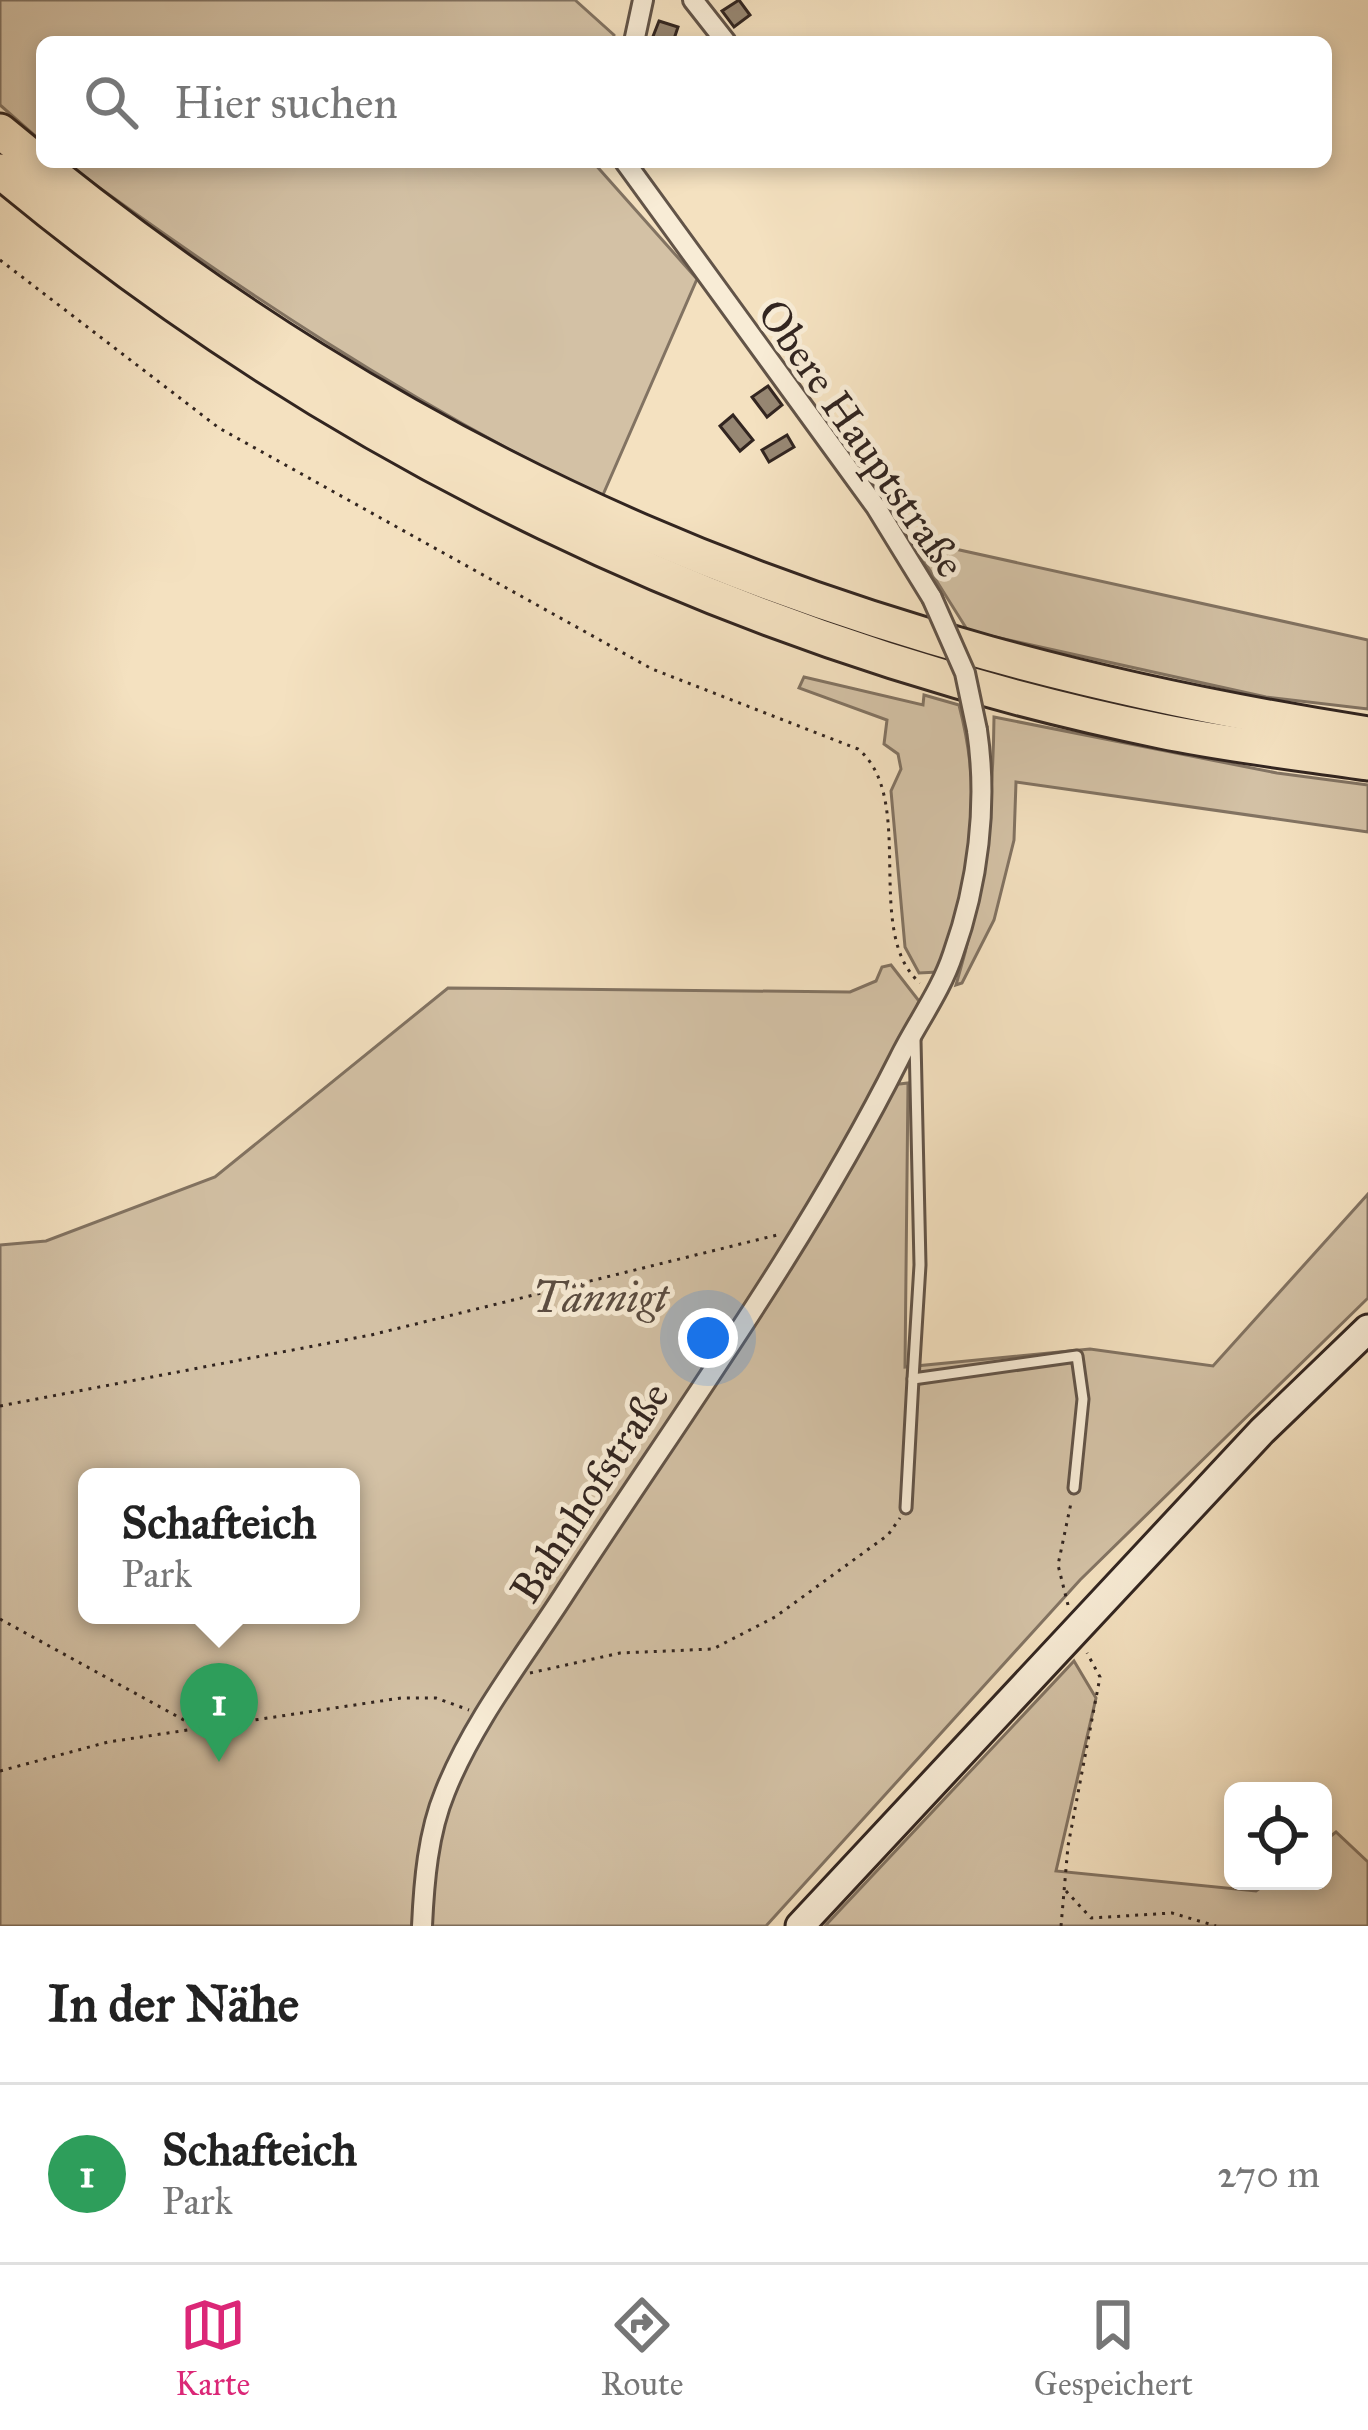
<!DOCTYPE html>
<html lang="de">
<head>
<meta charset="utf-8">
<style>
  body { margin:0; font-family:"IM FELL Great Primer",serif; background:#f6f6f6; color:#222 }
  .controls { position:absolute; right:36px; bottom:36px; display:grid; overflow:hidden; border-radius:18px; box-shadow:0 6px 18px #0003 }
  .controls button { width:108px; height:108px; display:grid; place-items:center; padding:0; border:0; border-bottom:3px solid #e0e0e0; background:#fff; color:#222; font:60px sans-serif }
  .you { position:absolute; left:708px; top:1338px; width:42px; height:42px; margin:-30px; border:9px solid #fff; border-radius:50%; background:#1a73e8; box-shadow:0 0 0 18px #1a73e833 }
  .badge { display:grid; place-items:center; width:78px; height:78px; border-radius:50%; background:#db2777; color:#fff; font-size:39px; font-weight:700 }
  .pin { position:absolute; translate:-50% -99px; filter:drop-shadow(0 3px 6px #0008) }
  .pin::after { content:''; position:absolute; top:63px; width:42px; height:36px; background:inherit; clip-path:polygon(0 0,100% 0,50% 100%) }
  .popup { position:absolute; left:78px; top:1468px; width:282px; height:156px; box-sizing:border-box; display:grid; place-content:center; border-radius:18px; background:#fff; filter:drop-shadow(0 3px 9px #0005); font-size:39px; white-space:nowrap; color:#767676 }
  .popup b { font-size:45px; color:#222 }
  .popup::after { content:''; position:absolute; left:50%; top:100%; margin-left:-24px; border:24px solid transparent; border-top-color:#fff }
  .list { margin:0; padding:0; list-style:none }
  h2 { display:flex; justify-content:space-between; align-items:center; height:156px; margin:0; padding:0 48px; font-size:51px }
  h2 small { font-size:39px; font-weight:400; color:#767676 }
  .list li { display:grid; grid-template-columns:78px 1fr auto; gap:36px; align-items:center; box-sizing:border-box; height:180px; padding:0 48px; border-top:3px solid #e0e0e0 }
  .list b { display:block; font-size:45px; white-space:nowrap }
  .list p { margin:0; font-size:39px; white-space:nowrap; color:#767676 }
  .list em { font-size:39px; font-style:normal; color:#767676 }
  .icon { flex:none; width:66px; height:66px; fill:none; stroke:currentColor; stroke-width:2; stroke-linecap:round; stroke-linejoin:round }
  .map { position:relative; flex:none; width:1368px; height:1926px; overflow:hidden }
  .search { position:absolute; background:#fff; box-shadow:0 6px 18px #0003; left:36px; right:36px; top:36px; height:132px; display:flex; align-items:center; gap:30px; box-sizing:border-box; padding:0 42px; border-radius:18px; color:#767676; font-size:45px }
  .sheet { height:336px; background:#fff }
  nav { display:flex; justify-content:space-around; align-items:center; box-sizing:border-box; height:168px; border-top:3px solid #e0e0e0; background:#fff; font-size:33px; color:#767676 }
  nav a { display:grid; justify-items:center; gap:6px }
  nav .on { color:#db2777 }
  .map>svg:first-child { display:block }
</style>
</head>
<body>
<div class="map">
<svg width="1368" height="1926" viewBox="0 0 1368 1926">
  <rect width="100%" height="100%" fill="#f4e1c0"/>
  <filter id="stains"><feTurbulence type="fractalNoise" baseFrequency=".00167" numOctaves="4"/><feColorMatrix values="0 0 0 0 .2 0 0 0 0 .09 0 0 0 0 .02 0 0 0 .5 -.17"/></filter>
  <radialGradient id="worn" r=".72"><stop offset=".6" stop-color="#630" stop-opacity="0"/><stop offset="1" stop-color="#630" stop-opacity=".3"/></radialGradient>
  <!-- green -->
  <g fill="#d3c1a5" stroke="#827362" stroke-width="3" fill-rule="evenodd">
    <polygon points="0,0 575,0 614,35 613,42 42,42 42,142 0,105"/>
    <path d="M64 162H593L697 279 602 497C409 403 236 288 64 162Z"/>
    <polygon points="937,545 1368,640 1368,709 1266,697 968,631 919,553"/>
    <path d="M804 677 923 705 924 695 959 705C985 804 970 876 938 972L919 973 905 947 891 791 901 769 898 754 884 744 887 720 799 688Z"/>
    <path d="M994 717 1277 773 1368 785V832L1016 782 1014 840 994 920 962 983 956 985C983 895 993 811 994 717Z"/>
    <path d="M891 965 919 1001 883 1086 908 1083 905 1367 1090 1349 1213 1366 1368 1194V1298L1080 1580 766 1926H0V1245L46 1241 215 1177 448 988 850 992 876 981 882 967ZM87 1477H351V1615H87Z"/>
    <polygon points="1074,1661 1096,1698 1056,1871 1256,1891 1270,1881 1323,1881 1323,1842 1336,1832 1368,1862 1368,1926 825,1926"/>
  </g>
  <!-- building -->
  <g fill="#978773" stroke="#322520" stroke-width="3">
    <polygon points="739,0 750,15 734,27 722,11"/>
    <polygon points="659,21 678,27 673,42 652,39"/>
    <polygon points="768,386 782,405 767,417 752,397"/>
    <polygon points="733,415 753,440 740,451 720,426"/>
    <polygon points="787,435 794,447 769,462 762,450"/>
  </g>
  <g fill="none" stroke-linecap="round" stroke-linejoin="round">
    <defs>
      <g id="service">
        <polyline points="915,1040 920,1265 913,1379 1077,1356 1083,1399 1074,1488"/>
        <polyline points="906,1508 913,1379"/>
      </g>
      <g id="minor">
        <polyline points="693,0 726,42"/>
        <polyline points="634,42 643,0"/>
        <polyline points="625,162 876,507 932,598"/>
        <path d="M422 1926C424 1882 428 1833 445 1792 473 1721 526 1654 567 1590 681 1415 805 1246 899 1059 916 1024 941 991 953 954 978 884 988 804 977 730"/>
      </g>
      <polyline id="secondary" points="800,1926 1262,1431 1368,1329"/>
      <g id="motorway">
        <path d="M0 131C415 477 837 651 1368 734"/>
        <path d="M0 171C333 449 735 644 1161 731 1229 745 1299 753 1368 763"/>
      </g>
    </defs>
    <!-- service casing -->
    <use href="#service" stroke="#625448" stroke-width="15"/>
    <!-- minor casing -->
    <use href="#minor" stroke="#625448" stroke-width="24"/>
    <!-- secondary casing -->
    <use href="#secondary" stroke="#322520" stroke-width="33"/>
    <!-- motorway casing -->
    <use href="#motorway" stroke="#322520" stroke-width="39"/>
    <!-- path -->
    <g stroke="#322520" stroke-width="3" stroke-dasharray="3 6" stroke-linecap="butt">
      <path d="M0 260 219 428 652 669 858 749C918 798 862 933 920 983"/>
      <polyline points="0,1406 371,1335 777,1235"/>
      <polyline points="1068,1605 1058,1565 1071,1503"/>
      <polyline points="0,1619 202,1730"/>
      <polyline points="530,1673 620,1653 713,1649 775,1617 888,1535 900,1518"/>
      <polyline points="0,1771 108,1742 401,1698 436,1698 469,1710"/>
      <polyline points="1066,1891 1091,1918 1172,1913 1216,1926"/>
      <polyline points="1061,1926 1068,1846 1100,1677 1087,1653"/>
    </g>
    <!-- service -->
    <use href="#service" stroke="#f8ecd6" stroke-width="9"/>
    <!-- minor -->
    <use href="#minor" stroke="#f8ecd6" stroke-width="18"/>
    <!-- secondary -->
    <use href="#secondary" stroke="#f8ecd6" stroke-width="27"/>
    <!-- motorway -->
    <use href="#motorway" stroke="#f4e1c0" stroke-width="33"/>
    <defs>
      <polyline id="minor-bridge" points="932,598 965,673 977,730"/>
    </defs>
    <!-- minor-bridge casing -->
    <use href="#minor-bridge" stroke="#625448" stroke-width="24" stroke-linecap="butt"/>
    <!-- minor-bridge -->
    <use href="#minor-bridge" stroke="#f8ecd6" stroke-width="18"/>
  </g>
  <g text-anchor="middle" stroke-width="10" stroke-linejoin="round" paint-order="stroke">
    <!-- street labels -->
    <g font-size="42" fill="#322520" stroke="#f8ecd6">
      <text transform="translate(862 438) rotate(55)" y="15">Obere Hauptstraße</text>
      <text transform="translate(589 1492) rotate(-57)" y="15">Bahnhofstraße</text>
    </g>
    <!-- park labels -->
    <g font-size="42" font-style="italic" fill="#5a4c41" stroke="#f8ecd6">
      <text x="600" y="1312">Tännigt</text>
    </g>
  </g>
  <rect width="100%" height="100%" filter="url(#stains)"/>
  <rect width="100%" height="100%" fill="url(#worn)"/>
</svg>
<div class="controls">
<button><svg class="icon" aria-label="locate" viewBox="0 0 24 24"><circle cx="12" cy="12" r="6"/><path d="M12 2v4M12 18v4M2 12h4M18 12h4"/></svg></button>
</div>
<div class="you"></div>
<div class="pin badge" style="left:219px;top:1762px;background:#2e9e5b">1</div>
<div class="popup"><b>Schafteich</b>Park</div>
<div class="search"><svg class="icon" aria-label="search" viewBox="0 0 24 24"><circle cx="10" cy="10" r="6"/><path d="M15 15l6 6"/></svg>Hier suchen</div>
</div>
<section class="sheet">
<h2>In der Nähe<small></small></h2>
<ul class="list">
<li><span class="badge" style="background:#2e9e5b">1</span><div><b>Schafteich</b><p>Park</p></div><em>270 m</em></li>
</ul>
</section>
<nav>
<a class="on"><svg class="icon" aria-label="map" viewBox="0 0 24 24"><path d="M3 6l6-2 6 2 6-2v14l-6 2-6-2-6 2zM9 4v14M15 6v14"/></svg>Karte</a>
<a><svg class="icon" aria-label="directions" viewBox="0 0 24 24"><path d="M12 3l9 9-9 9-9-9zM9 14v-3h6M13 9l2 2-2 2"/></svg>Route</a>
<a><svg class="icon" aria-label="saved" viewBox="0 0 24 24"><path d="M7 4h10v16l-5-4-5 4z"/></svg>Gespeichert</a>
</nav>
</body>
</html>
